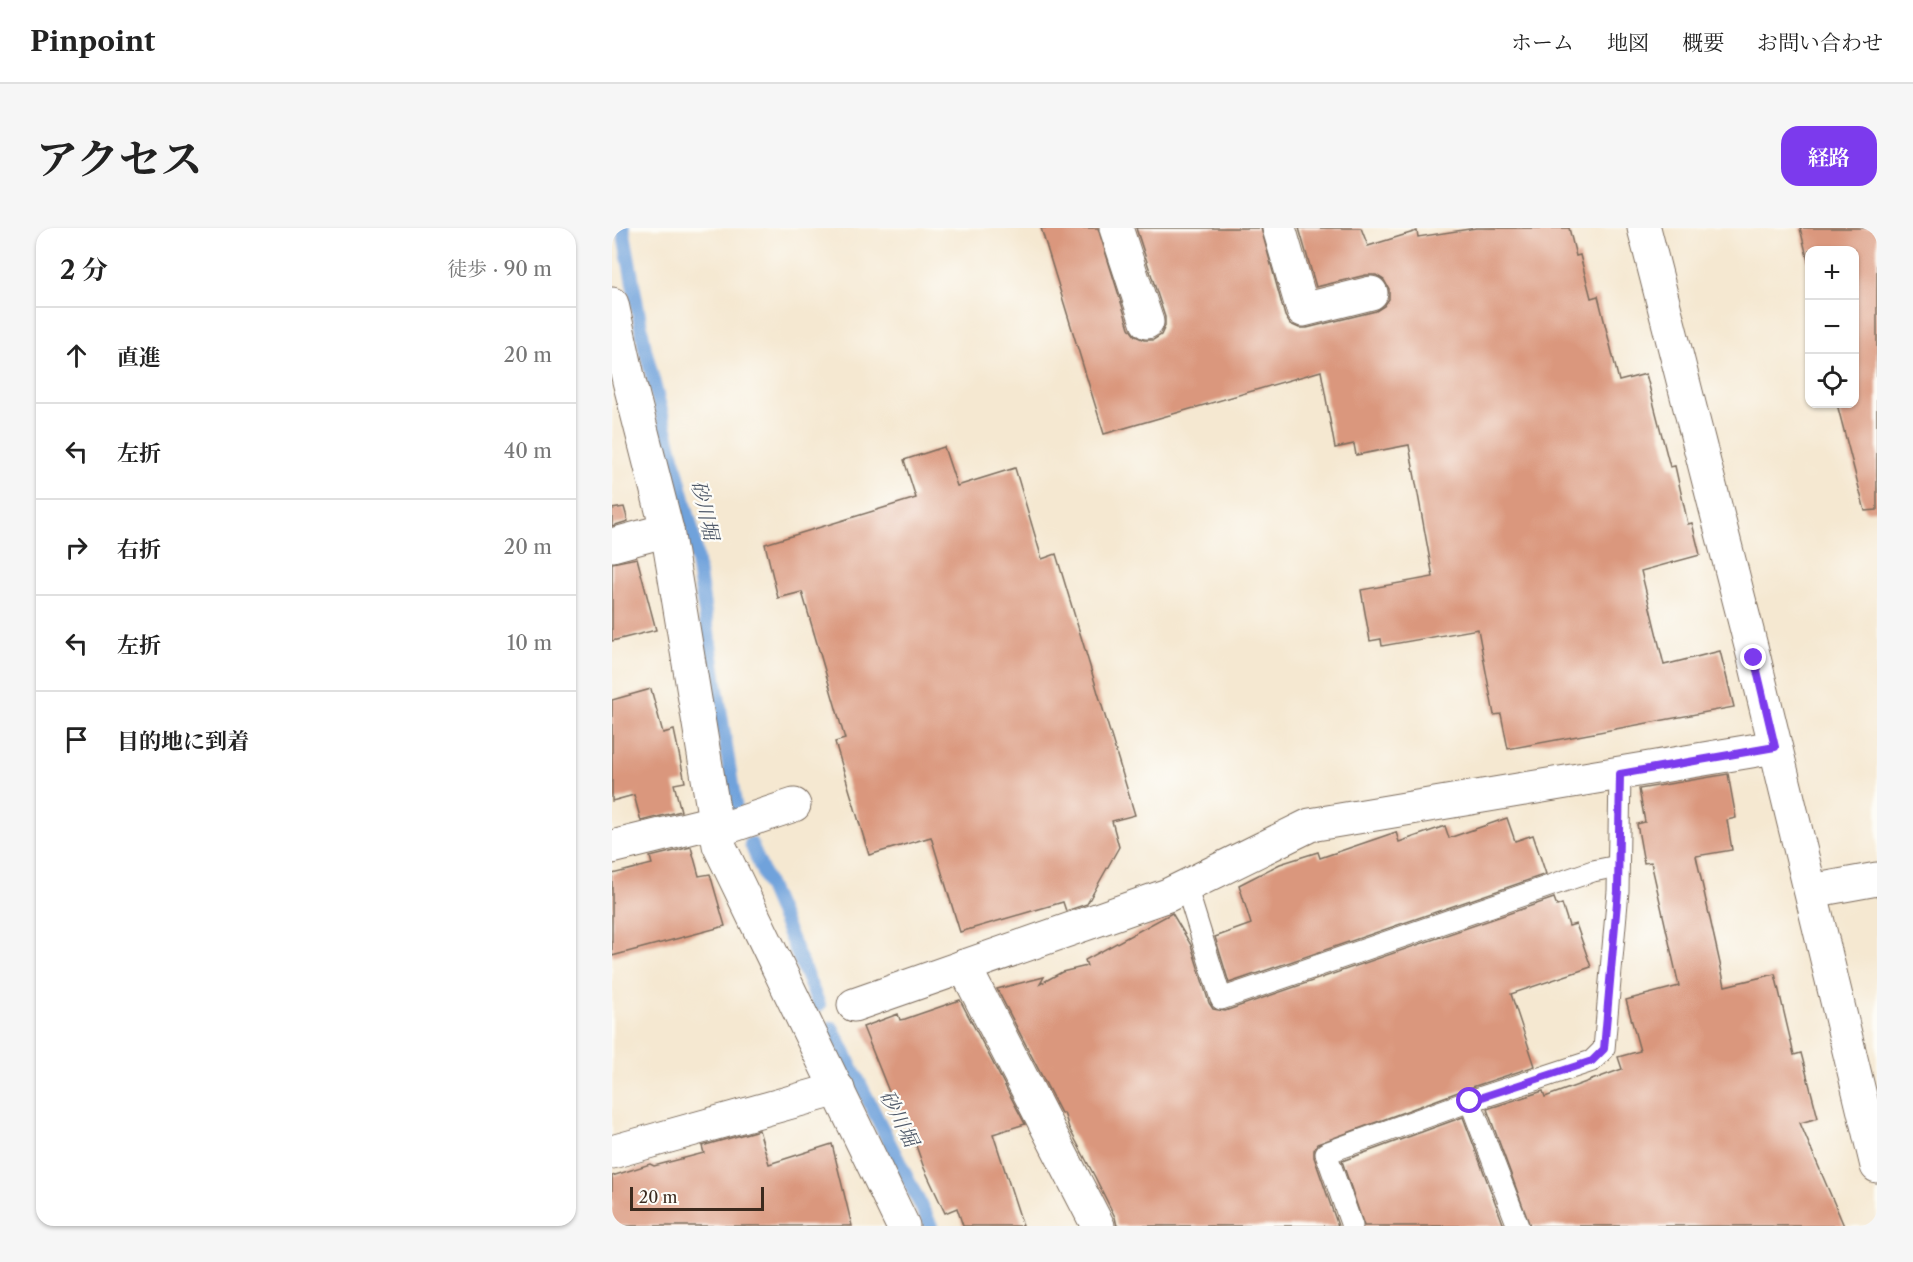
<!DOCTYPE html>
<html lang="ja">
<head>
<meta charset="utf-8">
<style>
  body { margin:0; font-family:"Libre Caslon Text","Noto Serif JP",serif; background:#f6f6f6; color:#222 }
  .controls { position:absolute; right:18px; top:18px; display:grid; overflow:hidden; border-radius:12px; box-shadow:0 2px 4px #0004 }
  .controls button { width:54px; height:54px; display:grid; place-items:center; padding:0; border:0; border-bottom:2px solid #e0e0e0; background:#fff; color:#222; font:30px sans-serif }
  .scale { position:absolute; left:18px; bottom:15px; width:134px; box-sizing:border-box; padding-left:6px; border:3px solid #3b2a1e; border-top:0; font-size:16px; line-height:21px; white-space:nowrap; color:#3b2a1e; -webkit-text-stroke:4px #fdfcf7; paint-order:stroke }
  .stop { position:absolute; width:18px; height:18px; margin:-14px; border:4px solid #7c3aed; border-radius:50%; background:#fff }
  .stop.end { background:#7c3aed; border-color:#fff; box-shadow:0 2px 6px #0008 }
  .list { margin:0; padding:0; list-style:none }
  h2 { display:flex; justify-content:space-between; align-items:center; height:78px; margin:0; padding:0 24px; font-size:26px }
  h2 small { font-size:20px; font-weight:400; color:#767676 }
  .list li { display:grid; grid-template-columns:39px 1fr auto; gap:18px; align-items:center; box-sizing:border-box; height:96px; padding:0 24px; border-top:2px solid #e0e0e0 }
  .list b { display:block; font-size:22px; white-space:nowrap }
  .list em { font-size:20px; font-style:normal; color:#767676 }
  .icon { flex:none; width:33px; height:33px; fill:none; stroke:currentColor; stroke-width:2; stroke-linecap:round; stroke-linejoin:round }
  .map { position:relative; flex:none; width:1265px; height:998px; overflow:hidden; border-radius:18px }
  header { display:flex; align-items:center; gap:36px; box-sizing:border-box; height:84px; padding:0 30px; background:#fff; border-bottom:2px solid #e0e0e0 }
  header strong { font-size:28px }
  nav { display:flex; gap:33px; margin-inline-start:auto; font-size:21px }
  .intro { display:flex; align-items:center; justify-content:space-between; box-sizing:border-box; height:144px; padding:0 36px }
  h1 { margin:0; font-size:42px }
  .button { padding:15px 27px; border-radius:18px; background:#7c3aed; color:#fff; font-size:21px; font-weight:700 }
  main { display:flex; gap:36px; padding:0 36px }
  aside { flex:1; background:#fff; border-radius:18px; box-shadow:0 2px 4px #0004 }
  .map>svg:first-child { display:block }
</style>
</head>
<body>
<header>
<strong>Pinpoint</strong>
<nav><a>ホーム</a><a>地図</a><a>概要</a><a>お問い合わせ</a></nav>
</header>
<div class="intro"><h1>アクセス</h1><a class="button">経路</a></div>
<main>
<aside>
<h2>2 分<small>徒歩 · 90 m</small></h2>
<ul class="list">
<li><svg class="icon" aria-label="ahead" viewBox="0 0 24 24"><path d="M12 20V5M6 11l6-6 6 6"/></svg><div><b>直進</b></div><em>20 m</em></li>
<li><svg class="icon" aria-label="left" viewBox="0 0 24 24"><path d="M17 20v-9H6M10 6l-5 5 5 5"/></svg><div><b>左折</b></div><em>40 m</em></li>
<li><svg class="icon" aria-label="right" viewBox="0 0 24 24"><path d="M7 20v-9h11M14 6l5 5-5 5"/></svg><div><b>右折</b></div><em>20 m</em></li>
<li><svg class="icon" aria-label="left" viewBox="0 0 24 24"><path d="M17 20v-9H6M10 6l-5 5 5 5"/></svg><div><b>左折</b></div><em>10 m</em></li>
<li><svg class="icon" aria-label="arrive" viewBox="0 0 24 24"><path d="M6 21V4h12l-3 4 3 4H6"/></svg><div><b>目的地に到着</b></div></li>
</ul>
</aside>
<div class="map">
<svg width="1265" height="998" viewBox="0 0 1265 998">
  <rect width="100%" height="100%" fill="#fdfcf7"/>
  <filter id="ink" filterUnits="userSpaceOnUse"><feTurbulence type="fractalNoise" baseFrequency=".0167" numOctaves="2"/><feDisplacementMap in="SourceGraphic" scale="12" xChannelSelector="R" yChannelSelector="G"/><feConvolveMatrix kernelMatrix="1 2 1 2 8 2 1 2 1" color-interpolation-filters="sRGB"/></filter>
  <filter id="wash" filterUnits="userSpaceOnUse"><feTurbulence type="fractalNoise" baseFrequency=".008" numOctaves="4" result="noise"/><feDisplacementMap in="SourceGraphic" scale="24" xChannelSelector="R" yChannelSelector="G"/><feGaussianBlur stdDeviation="1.35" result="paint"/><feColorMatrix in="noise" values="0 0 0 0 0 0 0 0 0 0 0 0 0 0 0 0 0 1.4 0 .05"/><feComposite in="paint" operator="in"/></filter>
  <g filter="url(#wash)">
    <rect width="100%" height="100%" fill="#f5e8d1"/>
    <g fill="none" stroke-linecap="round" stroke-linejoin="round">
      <!-- stream -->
      <g stroke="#6fa2db" stroke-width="14">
        <polyline points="11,0 33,121 80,302 123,576"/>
        <polyline points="139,616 207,777"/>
        <polyline points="220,800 319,998"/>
      </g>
    </g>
    <g id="blocks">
      <!-- building -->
      <g fill="#da977d">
        <polygon points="429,0 486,0 517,100 523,108 532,112 541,112 549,107 553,98 553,89 524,0 649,0 673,88 678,96 687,100 695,100 764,83 772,78 777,71 777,61 772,52 764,47 754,47 704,59 687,0 749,0 756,18 805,3 806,9 864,0 957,0 964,28 968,27 979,70 986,68 1007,153 1034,146 1058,239 1063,238 1076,296 1080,295 1088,327 1029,343 1052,437 1108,423 1122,479 896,521 889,486 882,487 866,401 770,418 769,411 758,413 749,362 821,349 797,217 744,227 742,216 723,220 709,143 492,206"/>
        <polygon points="1188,0 1265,0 1265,282 1253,283 1225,176 1242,176 1242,22 1197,22 1197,37"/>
        <polygon points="332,219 345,258 403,240 430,331 444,326 523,587 500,593 507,619 475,676 454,683 451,674 348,704 319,609 257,627 223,514 233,511 190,364 166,370 153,316 304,270 292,232"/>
        <polygon points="12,279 16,293 0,298 0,281"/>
        <polygon points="25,330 44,402 0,413 0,335"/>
        <polygon points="39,461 51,505 62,502 73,554 62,556 69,583 29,593 22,567 0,573 0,472"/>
        <polygon points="1116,546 1124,590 1115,592 1120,622 1084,628 1113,758 1163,746 1182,827 1189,825 1206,890 1188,895 1232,998 918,998 875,881 931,863 933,869 1010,841 1006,829 1028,823 1014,772 1067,758 1039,634 1032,635 1025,596 1033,594 1027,561"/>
        <polygon points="895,590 903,613 921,607 934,646 617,755 603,709 639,696 627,657 668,636 706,624 708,630 784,604 787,614 833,598 837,610"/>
        <polygon points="79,619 87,648 98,646 113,698 0,728 0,646 40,636 38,629"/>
        <polygon points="942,670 945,678 950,676 957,698 964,696 979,739 899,766 923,838 854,861 705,916 702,922 702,929 726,998 505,998 503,989 483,949 457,900 452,885 449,885 385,761 432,749 428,756 450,744 475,738 473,732 560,685 579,717 597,775 601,781 613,783"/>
        <polygon points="348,772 413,896 381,906 411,998 351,998 345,980 333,985 312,940 292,884 286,886 251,799 286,786 288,792 293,791"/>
        <polygon points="851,889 892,998 752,998 730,933"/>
        <polygon points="147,902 157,936 220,916 240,998 0,998 0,948 38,936 42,938 92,925 90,918"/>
      </g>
    </g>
  </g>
  <g filter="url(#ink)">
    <use href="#blocks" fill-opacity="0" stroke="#7c6c5d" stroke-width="1.5"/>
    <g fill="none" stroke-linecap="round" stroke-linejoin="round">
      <defs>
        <g id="lane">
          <polyline points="574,658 609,771 981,643 1006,638"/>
          <polyline points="858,873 906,998"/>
          <polyline points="740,998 714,925 858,873 980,833 992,821 1006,663 1008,546"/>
        </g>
        <g id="street">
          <polyline points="504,0 535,94"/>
          <polyline points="667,0 691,82 759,65"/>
          <polyline points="1032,0 1142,430 1265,938"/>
          <polyline points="0,76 17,153 55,302 107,617 291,998"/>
          <polyline points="0,317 55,302"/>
          <polyline points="0,619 102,594 116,599 182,577"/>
          <polyline points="1199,663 1265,651"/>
          <polyline points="352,738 486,998"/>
          <polyline points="242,777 556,667 698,597 1163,519"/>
          <polyline points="0,924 226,861"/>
        </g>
      </defs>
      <!-- lane casing -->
      <use href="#lane" stroke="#7c6c5d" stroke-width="23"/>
      <!-- street casing -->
      <use href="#street" stroke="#7c6c5d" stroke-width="35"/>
      <!-- lane -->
      <use href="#lane" stroke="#fff" stroke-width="21"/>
      <!-- street -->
      <use href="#street" stroke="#fff" stroke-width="33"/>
    </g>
  </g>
  <g fill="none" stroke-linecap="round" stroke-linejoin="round" filter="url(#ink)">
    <!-- route -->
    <polyline stroke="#7c3aed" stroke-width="8" points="858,873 980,833 992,821 1006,663 1008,546 1163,519 1142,430"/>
  </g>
  <g text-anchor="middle" stroke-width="4.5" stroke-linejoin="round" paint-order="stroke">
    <!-- water labels -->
    <g font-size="20" font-style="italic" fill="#505a6a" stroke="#fdfcf7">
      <text transform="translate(93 282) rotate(77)" y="7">砂川堀</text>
      <text transform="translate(287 890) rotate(63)" y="7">砂川堀</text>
    </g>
  </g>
</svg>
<div class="controls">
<button>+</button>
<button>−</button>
<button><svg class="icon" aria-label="locate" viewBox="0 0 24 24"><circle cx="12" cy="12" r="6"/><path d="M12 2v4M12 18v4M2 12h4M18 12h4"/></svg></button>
</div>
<div class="scale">20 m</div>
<div class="stop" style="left:858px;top:873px"></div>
<div class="stop end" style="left:1142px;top:430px"></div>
</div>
</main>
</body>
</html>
